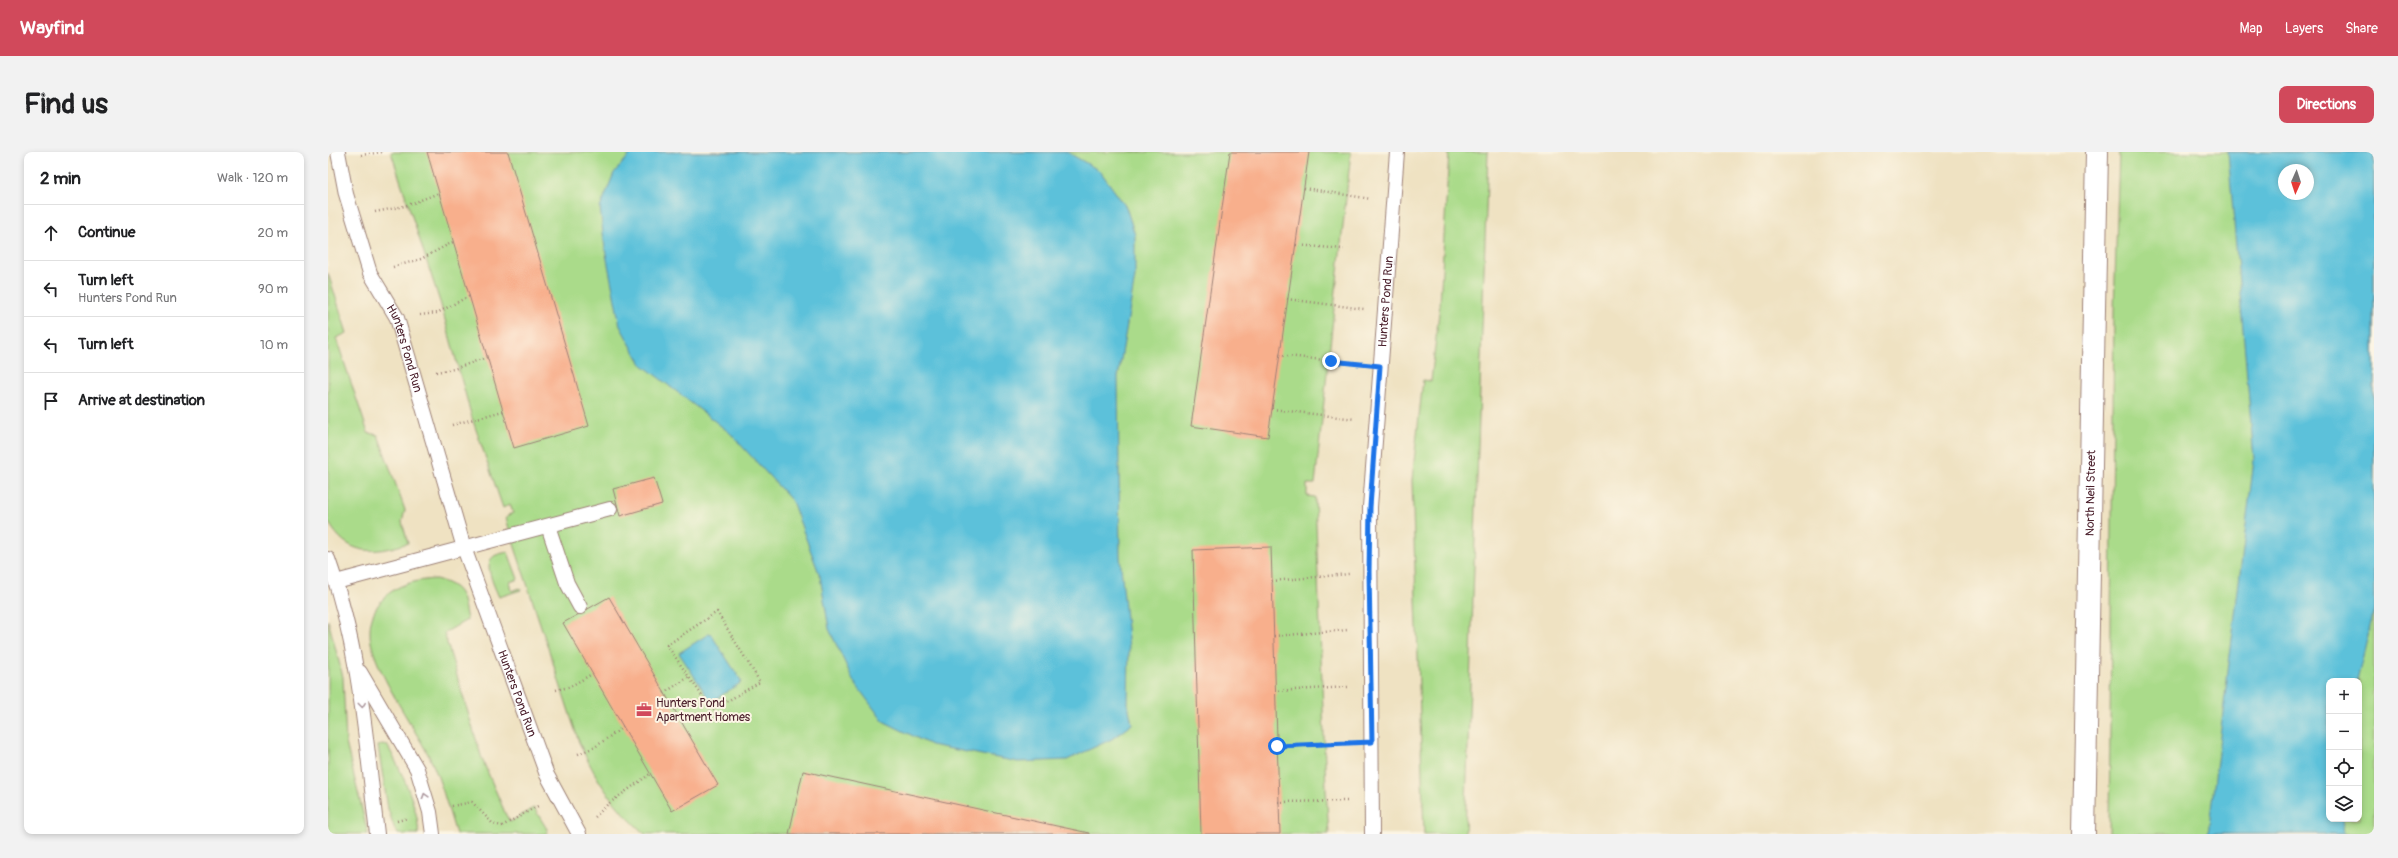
<!DOCTYPE html>
<html lang="en">
<head>
<meta charset="utf-8">
<style>
  body { margin:0; font-family:Pangolin,sans-serif; background:#f2f2f2; color:#202124 }
  .controls { position:absolute; right:12px; bottom:12px; display:grid; overflow:hidden; border-radius:8px; box-shadow:0 2px 6px #0003 }
  .controls button { width:36px; height:36px; display:grid; place-items:center; padding:0; border:0; border-bottom:1px solid #e0e0e0; background:#fff; color:#202124; font:20px sans-serif }
  .compass { position:absolute; left:1950px; top:12px; width:36px; height:36px; border-radius:50%; background:#fff; box-shadow:0 2px 6px #0003; rotate:183deg }
  .stop { position:absolute; width:12px; height:12px; margin:-9px; border:3px solid #1a73e8; border-radius:50%; background:#fff }
  .stop.end { background:#1a73e8; border-color:#fff; box-shadow:0 1px 4px #0008 }
  .list { margin:0; padding:0; list-style:none }
  h2 { display:flex; justify-content:space-between; align-items:center; height:52px; margin:0; padding:0 16px; font-size:17px }
  h2 small { font-size:13px; font-weight:400; color:#757577 }
  .list li { display:grid; grid-template-columns:26px 1fr auto; gap:12px; align-items:center; box-sizing:border-box; height:56px; padding:0 16px; border-top:1px solid #e0e0e0 }
  .list b { display:block; font-size:15px; white-space:nowrap }
  .list p { margin:0; font-size:13px; white-space:nowrap; color:#757577 }
  .list em { font-size:13px; font-style:normal; color:#757577 }
  .icon { flex:none; width:22px; height:22px; fill:none; stroke:currentColor; stroke-width:2; stroke-linecap:round; stroke-linejoin:round }
  .map { position:relative; flex:none; width:2046px; height:682px; overflow:hidden; border-radius:8px }
  header { display:flex; align-items:center; gap:24px; box-sizing:border-box; height:56px; padding:0 20px; background:#d1495b; color:#fff }
  header strong { font-size:19px }
  nav { display:flex; gap:22px; margin-inline-start:auto; font-size:14px }
  .intro { display:flex; align-items:center; justify-content:space-between; box-sizing:border-box; height:96px; padding:0 24px }
  h1 { margin:0; font-size:28px }
  .button { padding:10px 18px; border-radius:8px; background:#d1495b; color:#fff; font-size:14px; font-weight:700 }
  main { display:flex; gap:24px; padding:0 24px }
  aside { flex:1; background:#fff; border-radius:8px; box-shadow:0 2px 6px #0003 }
  .map>svg:first-child { display:block }
</style>
</head>
<body>
<header>
<strong>Wayfind</strong>
<nav><a>Map</a><a>Layers</a><a>Share</a></nav>
</header>
<div class="intro"><h1>Find us</h1><a class="button">Directions</a></div>
<main>
<aside>
<h2>2 min<small>Walk · 120 m</small></h2>
<ul class="list">
<li><svg class="icon" aria-label="ahead" viewBox="0 0 24 24"><path d="M12 20V5M6 11l6-6 6 6"/></svg><div><b>Continue</b></div><em>20 m</em></li>
<li><svg class="icon" aria-label="left" viewBox="0 0 24 24"><path d="M17 20v-9H6M10 6l-5 5 5 5"/></svg><div><b>Turn left</b><p>Hunters Pond Run</p></div><em>90 m</em></li>
<li><svg class="icon" aria-label="left" viewBox="0 0 24 24"><path d="M17 20v-9H6M10 6l-5 5 5 5"/></svg><div><b>Turn left</b></div><em>10 m</em></li>
<li><svg class="icon" aria-label="arrive" viewBox="0 0 24 24"><path d="M6 21V4h12l-3 4 3 4H6"/></svg><div><b>Arrive at destination</b></div></li>
</ul>
</aside>
<div class="map">
<svg width="2046" height="682" viewBox="0 0 2046 682">
  <rect width="100%" height="100%" fill="#fcf5e5"/>
  <filter id="ink" filterUnits="userSpaceOnUse"><feTurbulence type="fractalNoise" baseFrequency=".025" numOctaves="2"/><feDisplacementMap in="SourceGraphic" scale="8" xChannelSelector="R" yChannelSelector="G"/><feConvolveMatrix kernelMatrix="1 2 1 2 8 2 1 2 1" color-interpolation-filters="sRGB"/></filter>
  <filter id="wash" filterUnits="userSpaceOnUse"><feTurbulence type="fractalNoise" baseFrequency=".012" numOctaves="4" result="noise"/><feDisplacementMap in="SourceGraphic" scale="16" xChannelSelector="R" yChannelSelector="G"/><feGaussianBlur stdDeviation="0.9" result="paint"/><feColorMatrix in="noise" values="0 0 0 0 0 0 0 0 0 0 0 0 0 0 0 0 0 1.4 0 .05"/><feComposite in="paint" operator="in"/></filter>
  <g filter="url(#wash)">
    <rect width="100%" height="100%" fill="#efe2c2"/>
    <!-- green -->
    <g fill="#aadb8a" stroke="#7a7d5a" fill-rule="evenodd">
      <path d="M63 0H1023L987 332H979V344L987 345 998 637 1001 682H317C285 654 268 628 251 590L181 377 178 365 185 361 182 352 175 356 144 266 113 153Z"/>
      <polygon points="1121,0 1160,0 1137,682 1096,682 1084,328 1095,228 1103,229 1112,152"/>
      <path d="M1791 0H2046V682H1781L1786 159ZM1956 18H1980V42H1956ZM2001 529H2031V667H2001Z"/>
      <path d="M0 121 19 181 8 186 40 281 50 283 77 358 74 370 80 391C45 403 19 404 0 369Z"/>
      <path d="M180 400 190 427 182 430 184 439 192 436 193 438 171 445C167 436 155 412 165 405 168 402 176 401 180 400Z"/>
      <path d="M108 427C135 435 134 442 139 468L116 481 154 607 178 663 182 670 206 656 219 677V682H128C120 657 113 628 101 604 86 575 40 510 42 479 42 466 47 455 56 446 69 432 89 428 108 427Z"/>
      <polygon points="0,468 15,525 18,591 40,682 0,682"/>
      <path d="M54 592 59 593C70 612 93 660 90 682H70L67 678 60 657 50 594Z"/>
    </g>
    <!-- water -->
    <g fill="#5cc1da" stroke="#537082" fill-rule="evenodd">
      <polygon points="304,0 739,0 772,19 798,55 807,83 807,125 790,225 792,404 801,497 800,552 804,572 784,587 739,608 690,610 603,593 555,569 526,530 501,477 492,424 464,349 402,281 313,212 292,174 277,97 272,56 286,21"/>
      <path d="M1900 0H2046V458L2029 529H2001V667H2015L2017 682H1880L1926 308ZM1956 18H1980V42H1956Z"/>
      <polygon points="382,481 414,530 383,550 351,501"/>
    </g>
    <g id="blocks">
      <!-- building -->
      <g fill="#f8af8c">
        <polygon points="99,0 180,0 261,274 186,296"/>
        <polygon points="902,0 981,0 940,285 863,274"/>
        <polygon points="326,326 334,352 292,364 285,337"/>
        <polygon points="943,395 952,682 873,682 865,398"/>
        <polygon points="281,445 390,633 344,659 235,471"/>
        <polygon points="475,619 761,681 761,682 461,682"/>
      </g>
    </g>
  </g>
  <g filter="url(#ink)">
    <use href="#blocks" fill-opacity="0" stroke="#9c8076" stroke-width="1"/>
    <g fill="none" stroke-linecap="round" stroke-linejoin="round">
      <defs>
        <g id="lane">
          <path id="s1" d="M10 0 18 42 42 121 69 166 136 396 219 623 251 682"/>
          <polyline points="220,374 239,431 252,455"/>
          <path d="M0 407C32 497 38 589 49 682"/>
          <polyline points="8,430 282,357"/>
          <polyline points="32,520 89,617 102,660 105,682"/>
          <path id="s2" d="M1044 682 1042 355 1069 0"/>
        </g>
        <g id="secondary">
          <path id="s3" d="M1756 682 1769 0"/>
        </g>
      </defs>
      <!-- lane casing -->
      <use href="#lane" stroke="#9c8076" stroke-width="16"/>
      <!-- secondary casing -->
      <use href="#secondary" stroke="#9c8076" stroke-width="24"/>
      <!-- path -->
      <g stroke="#9c8076" stroke-width="2.5" stroke-dasharray="1 3" stroke-linecap="butt">
        <polyline points="33,3 55,0"/>
        <polyline points="976,36 1043,47"/>
        <polyline points="47,60 77,54 111,41"/>
        <polyline points="968,93 1016,97"/>
        <polyline points="65,115 93,107 125,90"/>
        <polyline points="959,147 1036,157"/>
        <polyline points="92,163 109,161 141,144"/>
        <polyline points="951,203 1031,212"/>
        <polyline points="108,220 126,217 159,205"/>
        <polyline points="944,257 1027,267"/>
        <polyline points="124,273 175,259"/>
        <polyline points="944,429 1021,422"/>
        <polyline points="946,484 1020,478"/>
        <polyline points="228,538 241,535 264,522"/>
        <polyline points="947,539 1021,535"/>
        <polyline points="336,541 361,525 339,493 389,460 432,530 384,558 361,525"/>
        <polyline points="949,594 1022,591"/>
        <polyline points="250,602 267,595 295,575"/>
        <polyline points="950,650 1021,649"/>
        <polyline points="124,654 144,650 165,672 174,674 210,654"/>
        <polyline points="267,665 280,652 322,622"/>
        <polyline points="69,669 80,666"/>
      </g>
      <!-- lane -->
      <use href="#lane" stroke="#fff" stroke-width="14"/>
      <!-- secondary -->
      <use href="#secondary" stroke="#fff" stroke-width="22"/>
    </g>
    <!-- one-way arrows -->
    <defs><path id="oneway-chevron" d="M-2-3.5L2.5 0L-2 3.5" fill="none" stroke-width="1.6" stroke-linecap="round" stroke-linejoin="round"/></defs>
    <g stroke="#ae9aa0">
      <use href="#oneway-chevron" transform="translate(34 553) rotate(83)"/>
      <use href="#oneway-chevron" transform="translate(97 644) rotate(-107)"/>
    </g>
  </g>
  <g fill="none" stroke-linecap="round" stroke-linejoin="round" filter="url(#ink)">
    <!-- route -->
    <polyline stroke="#1a73e8" stroke-width="5" points="949,594 1044,590 1041,420 1042,355 1052,214 1003,209"/>
  </g>
  <!-- icons -->
  <defs>
    <symbol id="office-bare" viewBox="-9 -9 18 18"><path d="M-6-3h4V-5.5h4V-3h4V5H-6ZM-1-4.5V-3h2v-1.5ZM-6 0V1H6V0Z" fill="#d1495b" stroke="#fcf5e5" stroke-width="2.5" paint-order="stroke"/></symbol>
  </defs>
  <g fill-rule="evenodd">
    <use href="#office-bare" x="305" y="547" width="22" height="22"/>
  </g>
  <g text-anchor="middle" stroke-width="4" stroke-linejoin="round" paint-order="stroke">
    <!-- street labels -->
    <g font-size="12" fill="#4a1f2b" stroke="#fcf5e5">
      <text dy="4" stroke="none"><textPath href="#s2" startOffset="533">Hunters Pond Run</textPath></text>
      <text dy="4" stroke="none"><textPath href="#s1" startOffset="209">Hunters Pond Run</textPath></text>
      <text dy="4" stroke="none"><textPath href="#s3" startOffset="341">North Neil Street</textPath></text>
      <text dy="4" stroke="none"><textPath href="#s1" startOffset="572">Hunters Pond Run</textPath></text>
    </g>
    <!-- poi labels -->
    <g font-size="12" fill="#4a1f2b" stroke="#fcf5e5" text-anchor="start">
      <text x="328" y="555">Hunters Pond<tspan x="328" dy="14">Apartment Homes</tspan></text>
    </g>
  </g>
</svg>
<div class="controls">
<button>+</button>
<button>−</button>
<button><svg class="icon" aria-label="locate" viewBox="0 0 24 24"><circle cx="12" cy="12" r="6"/><path d="M12 2v4M12 18v4M2 12h4M18 12h4"/></svg></button>
<button><svg class="icon" aria-label="layers" viewBox="0 0 24 24"><path d="M12 4l9 5-9 5-9-5zM3 14l9 5 9-5"/></svg></button>
</div>
<svg class="compass" viewBox="-18 -18 36 36"><path d="M0-13l5 13h-10z" fill="#e53935"/><path d="M0 13l5-13h-10z" fill="#757577"/></svg>
<div class="stop" style="left:949px;top:594px"></div>
<div class="stop end" style="left:1003px;top:209px"></div>
</div>
</main>
</body>
</html>
